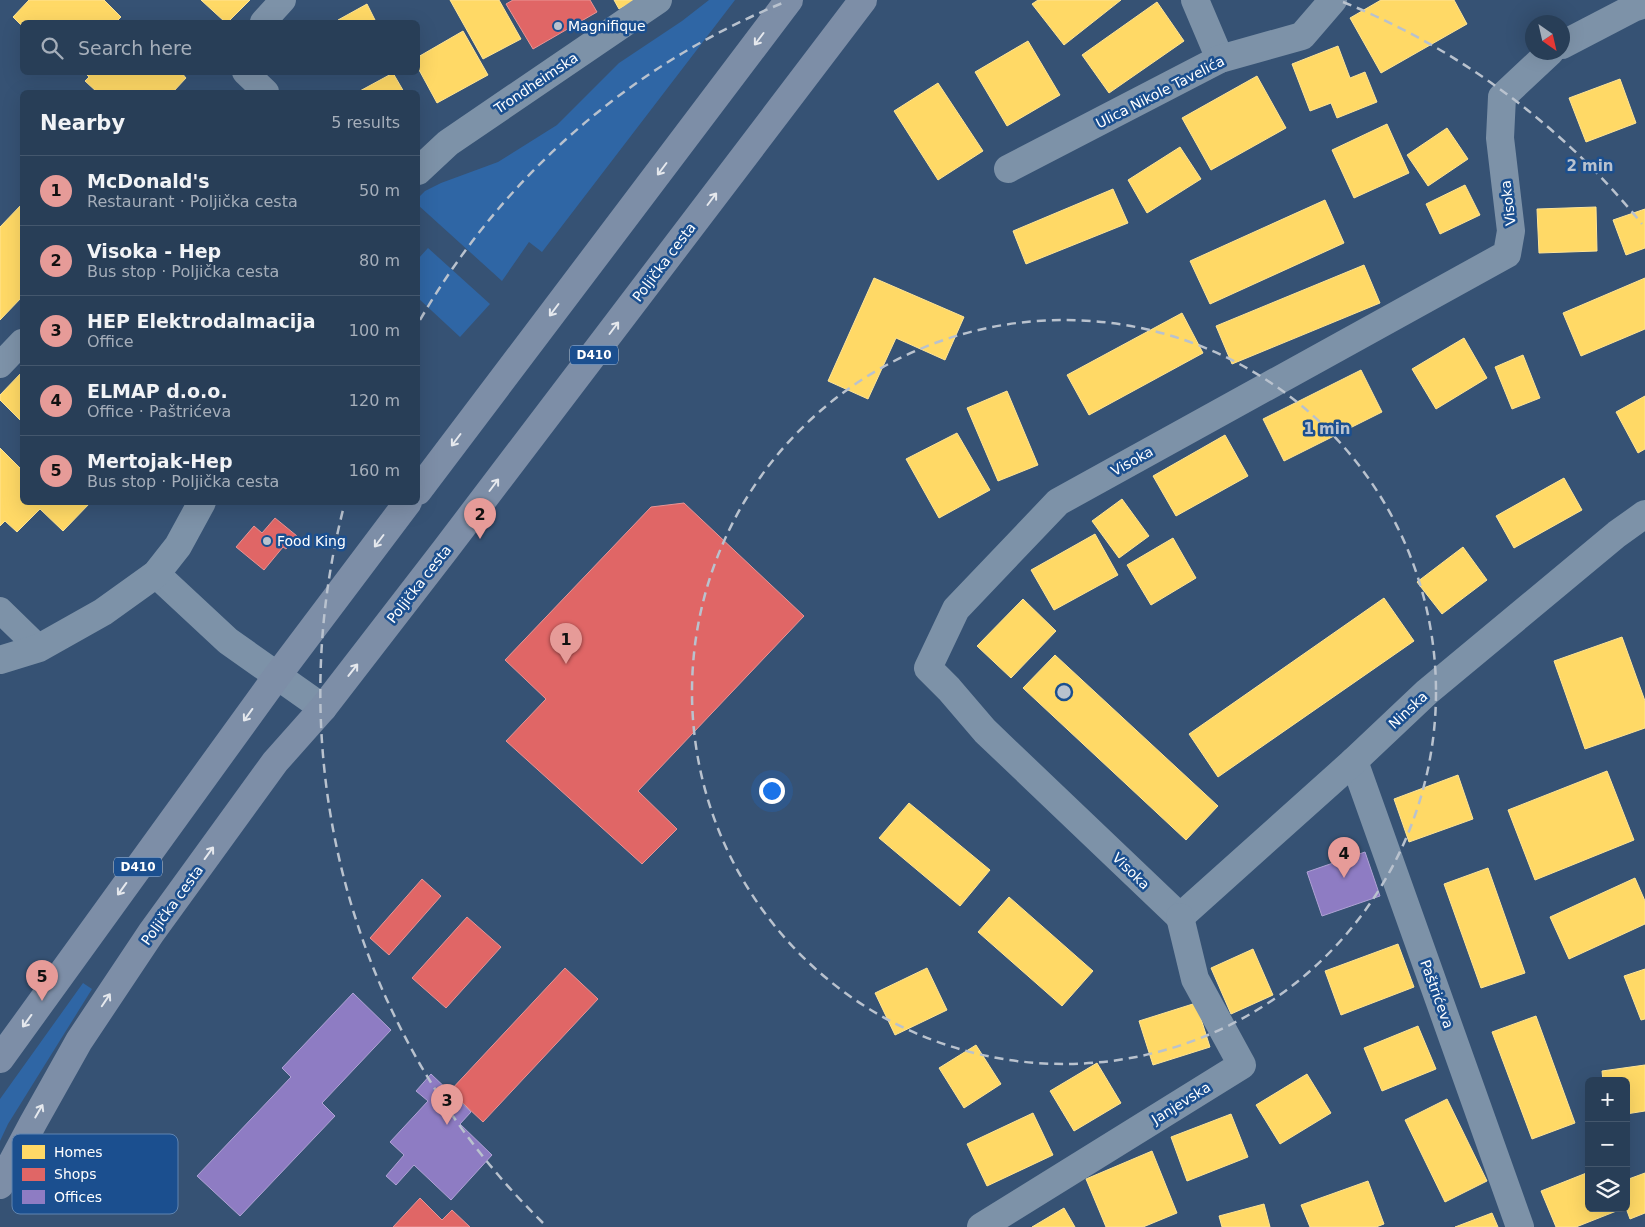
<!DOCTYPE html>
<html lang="en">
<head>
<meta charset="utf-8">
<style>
  body { margin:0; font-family:"DejaVu Sans",sans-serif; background:#344961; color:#f1f3f6 }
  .controls { position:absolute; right:15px; bottom:15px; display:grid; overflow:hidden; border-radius:8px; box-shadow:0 5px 20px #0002 }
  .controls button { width:45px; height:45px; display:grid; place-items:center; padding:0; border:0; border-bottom:1px solid #44576d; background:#283e57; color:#f1f3f6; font:25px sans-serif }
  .compass { position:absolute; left:1525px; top:15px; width:45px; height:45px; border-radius:50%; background:#283e57; box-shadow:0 5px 20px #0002; rotate:146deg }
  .you { position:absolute; left:771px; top:790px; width:18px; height:18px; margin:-12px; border:4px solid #fff; border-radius:50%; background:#1a73e8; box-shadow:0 0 0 8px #1a73e833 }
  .badge { display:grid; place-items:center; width:32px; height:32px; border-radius:50%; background:#e69b98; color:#111; font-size:16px; font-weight:700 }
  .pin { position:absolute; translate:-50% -41px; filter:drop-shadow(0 1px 2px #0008) }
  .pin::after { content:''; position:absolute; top:26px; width:18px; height:15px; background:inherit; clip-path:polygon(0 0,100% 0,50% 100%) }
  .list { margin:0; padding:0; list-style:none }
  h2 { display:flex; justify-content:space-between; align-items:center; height:65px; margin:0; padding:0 20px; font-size:21px }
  h2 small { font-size:16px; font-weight:400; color:#a5aeba }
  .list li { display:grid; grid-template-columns:32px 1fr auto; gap:15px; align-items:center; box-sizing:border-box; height:70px; padding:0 20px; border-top:1px solid #44576d }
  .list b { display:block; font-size:19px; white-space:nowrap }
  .list p { margin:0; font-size:16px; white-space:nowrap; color:#a5aeba }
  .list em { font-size:16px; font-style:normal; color:#a5aeba }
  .icon { flex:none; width:28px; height:28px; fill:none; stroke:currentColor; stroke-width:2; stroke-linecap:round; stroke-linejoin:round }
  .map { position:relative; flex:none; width:1645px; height:1227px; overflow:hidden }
  .search { position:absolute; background:#283e57; box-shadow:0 5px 20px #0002; left:20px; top:20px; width:400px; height:55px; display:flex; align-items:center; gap:12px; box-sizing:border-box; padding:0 18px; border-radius:8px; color:#a5aeba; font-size:19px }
  .panel { position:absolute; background:#283e57; box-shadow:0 5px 20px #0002; left:20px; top:90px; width:400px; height:415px; border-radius:8px }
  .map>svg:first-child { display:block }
</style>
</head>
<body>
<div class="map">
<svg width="1645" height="1227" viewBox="0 0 1645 1227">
  <rect width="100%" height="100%" fill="#365274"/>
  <!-- green -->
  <g fill="#2f66a5">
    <polygon points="709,0 735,0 542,252 529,242 502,281 418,205 418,198 425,191 441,183 498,162 557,125 619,63 682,21"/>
    <polygon points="428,248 490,304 460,337 418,298 418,259"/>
    <polygon points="83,983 92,989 8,1124 0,1141 0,1099"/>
  </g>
  <!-- homes -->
  <g fill="#ffd966" stroke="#ffe494">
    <polygon points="29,0 104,0 121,17 116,22 22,22 22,26 13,17"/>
    <polygon points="201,0 250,0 228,22 225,22"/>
    <polygon points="450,0 499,0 521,39 483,59"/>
    <polygon points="614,0 636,0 619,9"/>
    <polygon points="1038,0 1121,0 1064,45 1032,4"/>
    <polygon points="1381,0 1454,0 1467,24 1381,73 1350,18"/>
    <polygon points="1157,2 1184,41 1109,93 1082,55"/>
    <polygon points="367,4 376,22 339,22 338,20"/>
    <polygon points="463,31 488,75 437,103 418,68 418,57"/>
    <polygon points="1028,41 1060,95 1007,126 975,72"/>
    <polygon points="1338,46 1350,78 1365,72 1377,102 1337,118 1331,103 1310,111 1292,64"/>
    <polygon points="84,72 181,72 186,78 173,92 97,92 85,81 89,77"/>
    <polygon points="393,73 404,92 358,92"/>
    <polygon points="1257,76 1286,128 1211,170 1182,118"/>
    <polygon points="1620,79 1636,123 1586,142 1569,98"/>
    <polygon points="938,83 983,151 938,180 894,111"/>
    <polygon points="1387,124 1409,173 1354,198 1332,150"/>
    <polygon points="1447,128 1468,159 1428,186 1407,155"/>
    <polygon points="1180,147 1201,179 1147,213 1128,180"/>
    <polygon points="1465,185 1480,215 1440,234 1426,204"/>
    <polygon points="1113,189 1128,223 1026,264 1013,231"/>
    <polygon points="1325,200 1344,243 1210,304 1190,261"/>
    <polygon points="22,204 22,297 0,320 0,227"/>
    <polygon points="1596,207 1597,251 1539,253 1537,209"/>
    <polygon points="1645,209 1645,248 1626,255 1613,220"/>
    <polygon points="1364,265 1380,303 1232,364 1216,326"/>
    <polygon points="874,278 964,317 945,360 896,338 868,399 828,381"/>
    <polygon points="1645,278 1645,329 1581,356 1563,313"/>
    <polygon points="1182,313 1203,353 1089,415 1067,375"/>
    <polygon points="1464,338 1487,378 1436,409 1412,369"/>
    <polygon points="1523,355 1540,398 1512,409 1495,367"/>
    <polygon points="1361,370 1382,412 1284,461 1263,419"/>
    <polygon points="22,372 22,422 0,400 0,395"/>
    <polygon points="1007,391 1038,465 998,481 967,408"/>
    <polygon points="1645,396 1645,449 1638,453 1616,412"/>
    <polygon points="957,433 990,490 939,518 906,459"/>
    <polygon points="1225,435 1248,476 1176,516 1153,476"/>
    <polygon points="0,448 22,470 22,502 91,502 63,531 40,509 17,532 5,521 0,526"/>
    <polygon points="1564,478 1582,510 1514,548 1496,516"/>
    <polygon points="1122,499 1149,536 1119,558 1092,521"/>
    <polygon points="1095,534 1118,575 1054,610 1031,570"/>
    <polygon points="1173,538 1196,578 1151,605 1127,565"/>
    <polygon points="1463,547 1487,580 1442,614 1417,582"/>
    <polygon points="1384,598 1414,641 1218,777 1189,734"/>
    <polygon points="1023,599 1056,631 1011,678 977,646"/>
    <polygon points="1622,637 1645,701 1645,728 1585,749 1554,661"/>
    <polygon points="1055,655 1218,806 1186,840 1023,688"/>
    <polygon points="1607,771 1634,840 1535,880 1508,810"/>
    <polygon points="1458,775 1473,819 1409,842 1394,799"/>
    <polygon points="909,803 990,870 960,906 879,838"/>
    <polygon points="1488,868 1525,973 1481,988 1444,884"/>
    <polygon points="1635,878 1645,901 1645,924 1569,959 1550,917"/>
    <polygon points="1009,897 1093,971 1062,1006 978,932"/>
    <polygon points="1398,944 1414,987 1341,1015 1325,971"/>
    <polygon points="1253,949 1273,995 1231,1014 1211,968"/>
    <polygon points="927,968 947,1010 895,1035 875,993"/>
    <polygon points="1645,969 1645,1019 1641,1020 1624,976"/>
    <polygon points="1196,1003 1210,1047 1153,1065 1139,1021"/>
    <polygon points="1536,1016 1575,1123 1532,1139 1492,1032"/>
    <polygon points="1418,1026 1436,1069 1382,1091 1364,1048"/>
    <polygon points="976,1045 1001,1084 964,1108 939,1068"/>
    <polygon points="1097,1063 1121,1103 1074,1131 1050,1091"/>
    <polygon points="1645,1065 1645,1111 1626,1114 1626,1081 1603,1081 1602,1071"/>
    <polygon points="1307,1074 1331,1113 1280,1144 1256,1105"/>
    <polygon points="1447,1099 1487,1181 1445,1202 1405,1120"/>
    <polygon points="1033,1113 1053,1155 987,1186 967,1144"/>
    <polygon points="1231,1114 1248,1157 1187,1181 1171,1137"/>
    <polygon points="1152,1151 1177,1213 1143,1227 1106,1227 1086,1179"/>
    <polygon points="1589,1172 1589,1208 1618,1208 1619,1210 1576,1227 1556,1227 1541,1191"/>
    <polygon points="1645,1173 1645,1213 1630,1219 1626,1208 1626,1180"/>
    <polygon points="1368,1181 1384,1224 1376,1227 1310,1227 1301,1205"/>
    <polygon points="1264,1204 1270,1227 1222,1227 1219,1216"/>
    <polygon points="1064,1208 1075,1227 1032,1227"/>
    <polygon points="1492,1213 1498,1227 1455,1227"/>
  </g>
  <!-- shops -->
  <g fill="#e06666" stroke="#e99494">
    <polygon points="513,0 590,0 597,12 533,49 506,4"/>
    <polygon points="684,503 804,616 638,791 677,829 642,864 506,741 546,699 505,660 651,507"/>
    <polygon points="275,518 297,536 286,549 283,547 264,570 236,547 254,526 262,533"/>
    <polygon points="422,879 441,896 389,955 370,938"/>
    <polygon points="467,917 501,947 446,1008 412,978"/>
    <polygon points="565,968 598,999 483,1122 450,1091"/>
    <polygon points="420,1198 442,1220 452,1210 470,1227 393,1227"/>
  </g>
  <!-- offices -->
  <g fill="#8e7cc3" stroke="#b0a3d5">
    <polygon points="1365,852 1380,896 1322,916 1307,872"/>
    <polygon points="353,993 391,1030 322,1103 335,1116 240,1216 197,1176 291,1077 282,1068"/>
    <polygon points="431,1074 471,1112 460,1124 492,1155 451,1200 414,1165 396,1185 386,1176 404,1155 390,1142 428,1101 416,1091"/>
  </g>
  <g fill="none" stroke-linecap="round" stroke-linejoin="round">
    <!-- pedestrian -->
    <g stroke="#7d92a8" stroke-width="26">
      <polyline points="263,22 283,0"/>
      <polyline points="245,72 266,92"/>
      <polyline points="0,365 22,342"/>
      <polyline points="0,610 39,648"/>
    </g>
    <!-- minor -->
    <g stroke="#7d92a8" stroke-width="28">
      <polyline points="1195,0 1220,59"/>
      <polyline points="1562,45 1633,8 1645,4"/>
      <polyline points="1008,169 1220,59 1302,36 1333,0"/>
      <polyline points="418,171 448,143 658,0"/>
      <polyline points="156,574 228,641 323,708"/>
      <polyline points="0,660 39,648 103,612 156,574 178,546 202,502"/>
      <polyline points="1354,761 1520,1227"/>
      <polyline points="1180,917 985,731 949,689 928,668 956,609 1058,502 1507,254 1511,231 1500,138 1502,97 1550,52"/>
      <polyline points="1180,917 1354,761 1427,692 1617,534 1645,514"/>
      <polyline points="981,1227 1242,1065 1195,979 1180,917"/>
    </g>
    <!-- primary -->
    <g stroke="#7d8ea7" stroke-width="28">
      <polyline points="418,491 789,0"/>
      <polyline points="0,1059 277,676 408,502"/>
      <polyline points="0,1185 33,1123 79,1041 151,933 275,762 323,708 445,550 863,0"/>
    </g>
  </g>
  <!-- one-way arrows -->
  <defs><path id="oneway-shaft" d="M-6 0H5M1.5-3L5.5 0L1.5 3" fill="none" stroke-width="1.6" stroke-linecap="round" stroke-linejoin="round" transform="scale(1.25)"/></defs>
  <g stroke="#e5e8ed">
    <use href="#oneway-shaft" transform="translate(759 39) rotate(127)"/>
    <use href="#oneway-shaft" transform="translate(662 169) rotate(127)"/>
    <use href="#oneway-shaft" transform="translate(712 199) rotate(-53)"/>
    <use href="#oneway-shaft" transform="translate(554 310) rotate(127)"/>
    <use href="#oneway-shaft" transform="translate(614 328) rotate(-53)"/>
    <use href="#oneway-shaft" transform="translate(456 440) rotate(127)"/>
    <use href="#oneway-shaft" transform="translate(494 485) rotate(-53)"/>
    <use href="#oneway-shaft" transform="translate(379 541) rotate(127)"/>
    <use href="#oneway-shaft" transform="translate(353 670) rotate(-52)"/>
    <use href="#oneway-shaft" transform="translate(248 715) rotate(126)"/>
    <use href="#oneway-shaft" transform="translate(209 853) rotate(-54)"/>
    <use href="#oneway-shaft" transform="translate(122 889) rotate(126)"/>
    <use href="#oneway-shaft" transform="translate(106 1000) rotate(-56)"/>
    <use href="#oneway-shaft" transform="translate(27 1021) rotate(126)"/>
    <use href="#oneway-shaft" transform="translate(39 1111) rotate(-60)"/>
  </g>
  <!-- distance rings -->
  <g fill="none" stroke="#b9c2ce" stroke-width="2.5" stroke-dasharray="9 6">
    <circle cx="1064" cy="692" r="372"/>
    <path d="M543 1223A744 744 0 0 1 344 506M420 320A744 744 0 0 1 785 2M1343 2A744 744 0 0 1 1642 224"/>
  </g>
  <!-- markers -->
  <g fill="#b9c2ce" stroke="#1b4f8f" stroke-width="2">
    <circle cx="558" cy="26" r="5"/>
    <circle cx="267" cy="541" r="5"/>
  </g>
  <g text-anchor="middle" stroke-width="5" stroke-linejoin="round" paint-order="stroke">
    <!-- shield labels -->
    <g fill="#1b4f8f" stroke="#bbcadd" stroke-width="1">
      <rect x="570" y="345.5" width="48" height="19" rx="4"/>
      <rect x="114" y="857.5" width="48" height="19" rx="4"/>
    </g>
    <g font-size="12" font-weight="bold" fill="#fff">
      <text x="594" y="359">D410</text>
      <text x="138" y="871">D410</text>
    </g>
    <!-- poi labels -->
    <g font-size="14" fill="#fff" stroke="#1b4f8f" text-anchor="start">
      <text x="568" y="31">Magnifique</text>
      <text x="277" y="546">Food King</text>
    </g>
    <!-- street labels -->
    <g font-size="14" fill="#fff" stroke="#1b4f8f">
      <text transform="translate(536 83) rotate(-34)" y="5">Trondheimska</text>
      <text transform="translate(1160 92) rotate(-27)" y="5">Ulica Nikole Tavelića</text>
      <text transform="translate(1508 203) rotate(-97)" y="5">Visoka</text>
      <text transform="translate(664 262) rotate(-53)" y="5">Poljička cesta</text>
      <text transform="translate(1132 461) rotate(-29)" y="5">Visoka</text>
      <text transform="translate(419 584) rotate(-52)" y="5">Poljička cesta</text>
      <text transform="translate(1408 710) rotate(-43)" y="5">Ninska</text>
      <text transform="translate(1131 871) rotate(44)" y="5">Visoka</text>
      <text transform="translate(172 905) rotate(-54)" y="5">Poljička cesta</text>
      <text transform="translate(1437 994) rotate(70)" y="5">Paštrićeva</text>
      <text transform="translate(1181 1103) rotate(-32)" y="5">Janjevska</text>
    </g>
  </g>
  <!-- legend -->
  <rect x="12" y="1134" width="166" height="80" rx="8" fill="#1b4f8f" stroke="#5f84b1" stroke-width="1"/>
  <rect x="22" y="1145" width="23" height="14" fill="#ffd966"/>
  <rect x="22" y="1168" width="23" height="13" fill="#e06666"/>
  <rect x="22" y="1190" width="23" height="14" fill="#8e7cc3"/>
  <g font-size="14" fill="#fff">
    <text x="54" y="1157">Homes</text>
    <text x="54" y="1179">Shops</text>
    <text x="54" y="1202">Offices</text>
  </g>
  <circle cx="1064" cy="692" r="8" fill="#b9c2ce" stroke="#1b4f8f" stroke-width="2.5"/>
  <g font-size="15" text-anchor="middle" font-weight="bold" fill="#b9c2ce" stroke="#1b4f8f" stroke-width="5" stroke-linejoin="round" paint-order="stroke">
    <text x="1590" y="171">2 min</text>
    <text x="1327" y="434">1 min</text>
  </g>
</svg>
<div class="controls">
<button>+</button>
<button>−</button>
<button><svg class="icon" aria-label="layers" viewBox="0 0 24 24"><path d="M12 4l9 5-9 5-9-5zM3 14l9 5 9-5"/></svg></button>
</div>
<svg class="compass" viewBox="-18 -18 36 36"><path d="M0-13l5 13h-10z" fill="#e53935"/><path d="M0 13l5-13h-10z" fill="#a5aeba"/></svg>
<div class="you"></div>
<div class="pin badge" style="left:566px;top:664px">1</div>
<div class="pin badge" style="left:480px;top:539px">2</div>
<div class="pin badge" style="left:447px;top:1125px">3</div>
<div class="pin badge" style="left:1344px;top:878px">4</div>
<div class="pin badge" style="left:42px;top:1001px">5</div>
<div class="search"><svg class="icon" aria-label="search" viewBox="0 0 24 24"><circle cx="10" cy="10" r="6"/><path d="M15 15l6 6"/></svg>Search here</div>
<section class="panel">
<h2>Nearby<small>5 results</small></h2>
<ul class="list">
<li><span class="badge">1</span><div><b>McDonald's</b><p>Restaurant · Poljička cesta</p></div><em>50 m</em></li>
<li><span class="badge">2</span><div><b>Visoka - Hep</b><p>Bus stop · Poljička cesta</p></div><em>80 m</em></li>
<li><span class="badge">3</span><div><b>HEP Elektrodalmacija</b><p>Office</p></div><em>100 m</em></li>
<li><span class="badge">4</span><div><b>ELMAP d.o.o.</b><p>Office · Paštrićeva</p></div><em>120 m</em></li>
<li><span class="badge">5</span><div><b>Mertojak-Hep</b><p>Bus stop · Poljička cesta</p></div><em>160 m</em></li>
</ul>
</section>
</div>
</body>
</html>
